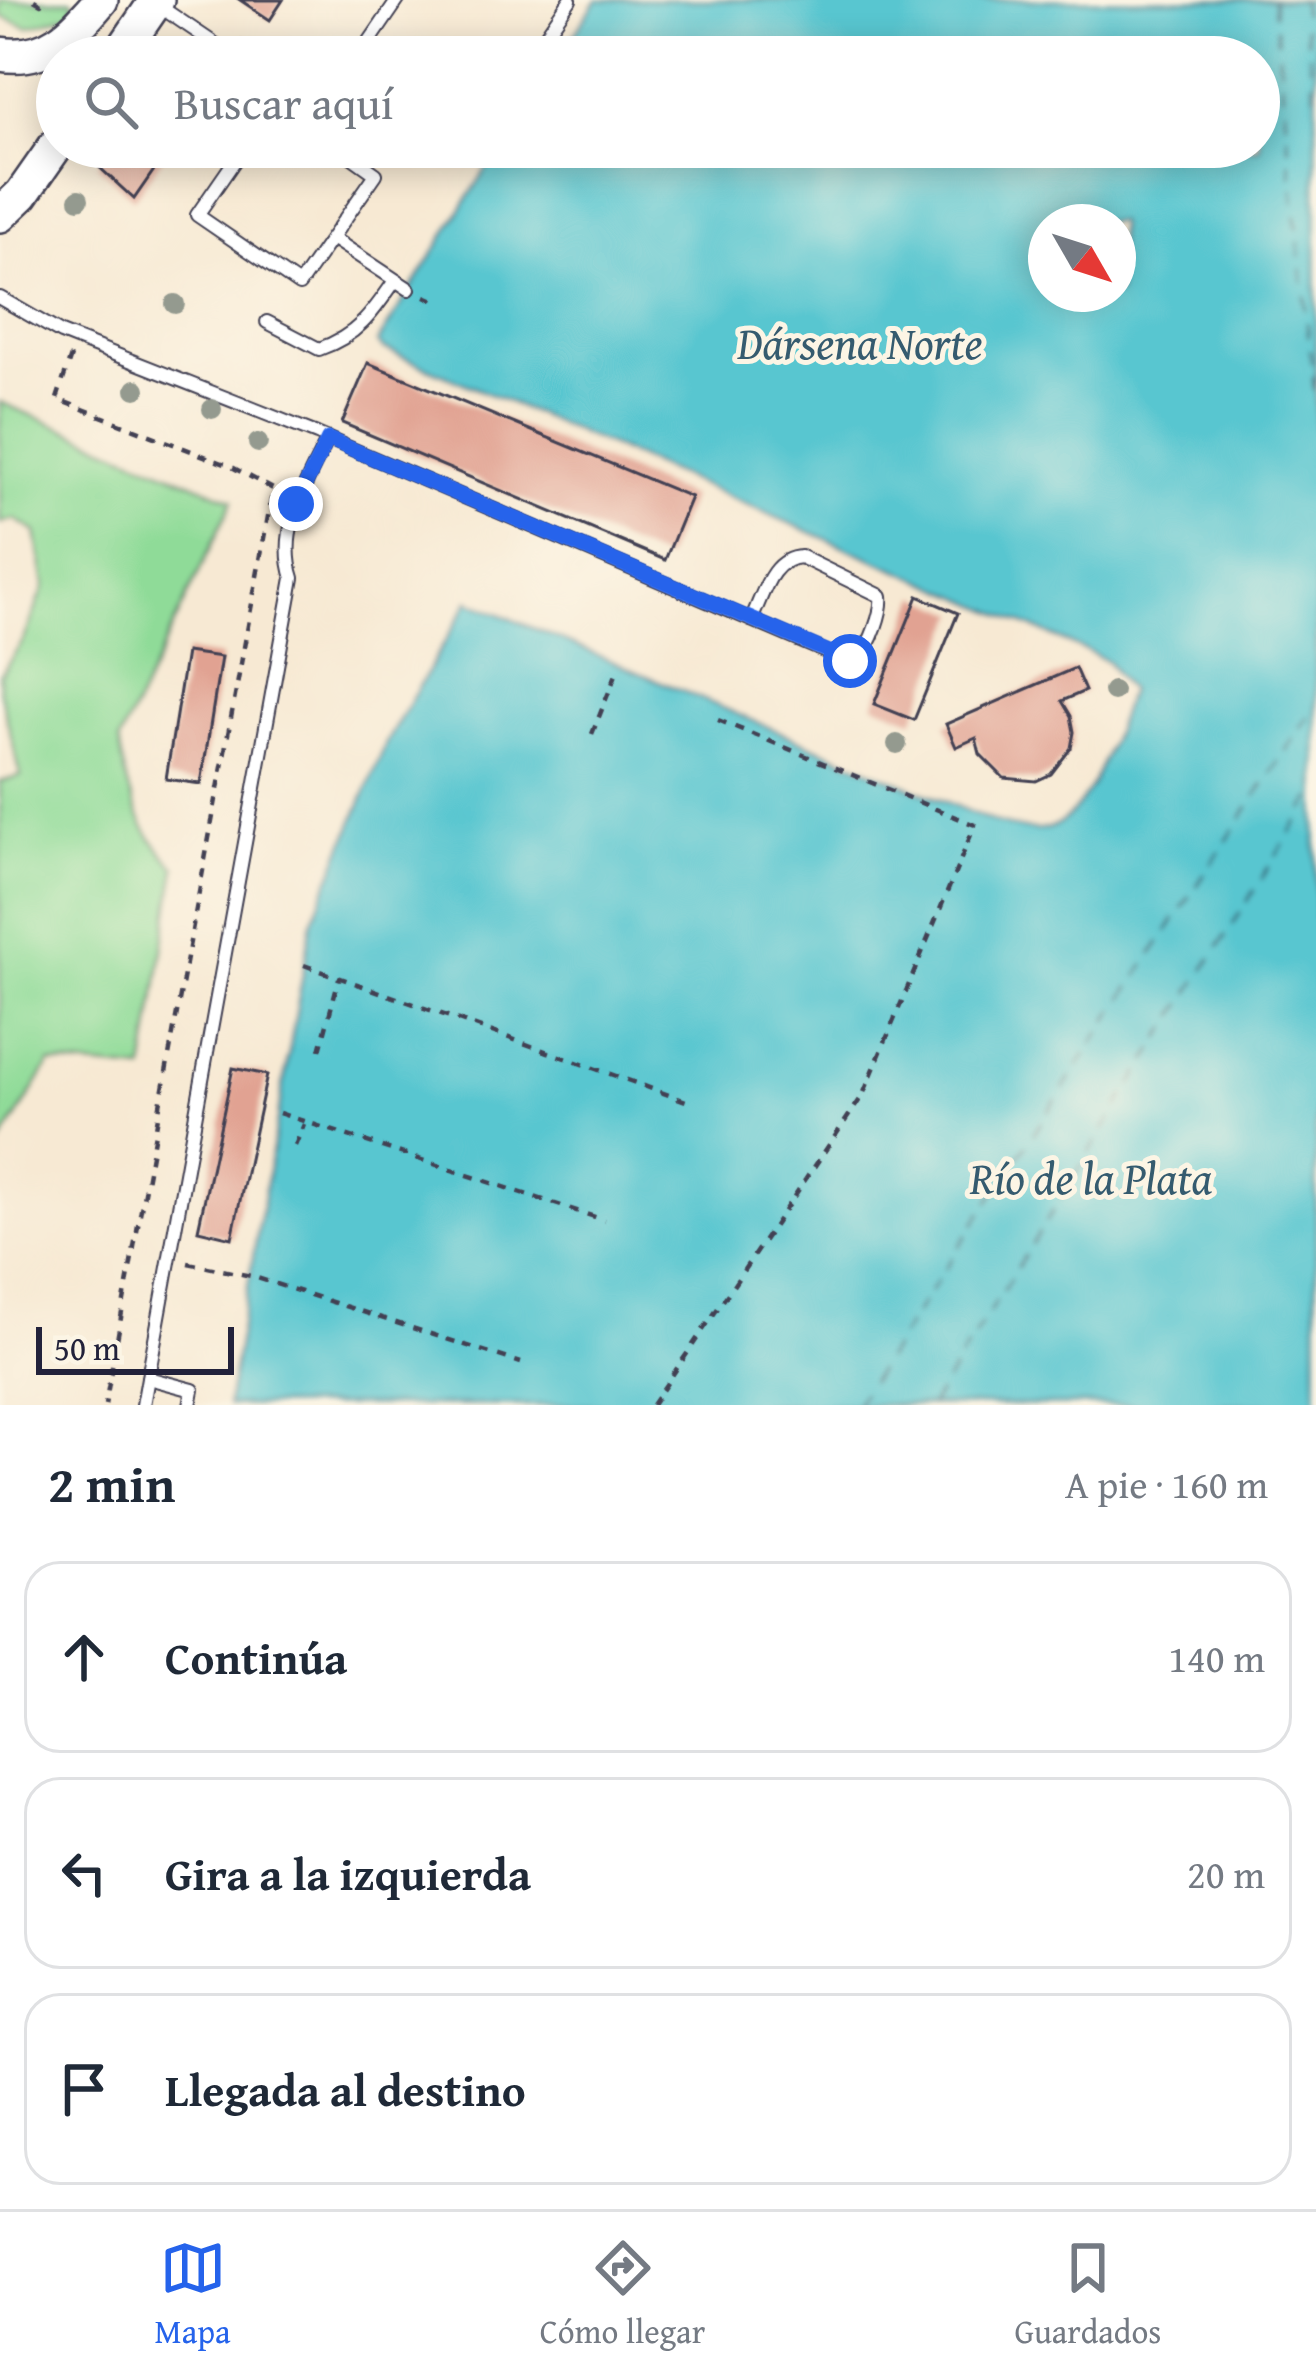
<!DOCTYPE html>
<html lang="es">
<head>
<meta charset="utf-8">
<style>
  body { margin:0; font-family:"Gentium Book Plus",serif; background:#f2f2f3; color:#1f2937 }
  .compass { position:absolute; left:1028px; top:204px; width:108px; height:108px; border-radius:50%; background:#fff; box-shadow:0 6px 30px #0003; rotate:129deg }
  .scale { position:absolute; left:36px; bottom:30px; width:198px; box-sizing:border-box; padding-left:12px; border:6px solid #22223b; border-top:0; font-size:33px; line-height:42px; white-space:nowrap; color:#22223b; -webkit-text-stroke:9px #fcf5e5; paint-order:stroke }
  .stop { position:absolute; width:36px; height:36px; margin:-27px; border:9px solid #2563eb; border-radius:50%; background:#fff }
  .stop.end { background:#2563eb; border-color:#fff; box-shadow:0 3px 12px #0008 }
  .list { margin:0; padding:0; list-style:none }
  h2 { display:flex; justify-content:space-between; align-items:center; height:156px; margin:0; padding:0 48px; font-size:51px }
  h2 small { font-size:39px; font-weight:400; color:#747a83 }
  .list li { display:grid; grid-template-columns:78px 1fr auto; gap:36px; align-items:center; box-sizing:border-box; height:192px; margin:0 24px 24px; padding:0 24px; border:3px solid #e0e1e3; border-radius:36px }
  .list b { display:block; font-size:45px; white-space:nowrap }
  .list em { font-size:39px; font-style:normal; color:#747a83 }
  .icon { flex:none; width:66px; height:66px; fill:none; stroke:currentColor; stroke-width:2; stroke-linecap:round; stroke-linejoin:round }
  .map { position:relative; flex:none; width:1316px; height:1405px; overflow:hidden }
  .search { position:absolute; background:#fff; box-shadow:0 6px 30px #0003; left:36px; right:36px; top:36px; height:132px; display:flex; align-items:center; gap:30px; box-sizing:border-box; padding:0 42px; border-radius:66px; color:#747a83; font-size:45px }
  .sheet { height:804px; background:#fff }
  nav { display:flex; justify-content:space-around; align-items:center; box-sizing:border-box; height:168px; border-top:3px solid #e0e1e3; background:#fff; font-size:33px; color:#747a83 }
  nav a { display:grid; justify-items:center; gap:6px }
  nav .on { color:#2563eb }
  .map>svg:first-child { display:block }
</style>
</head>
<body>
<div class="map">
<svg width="1316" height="1405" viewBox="0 0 1316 1405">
  <rect width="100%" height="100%" fill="#fcf5e5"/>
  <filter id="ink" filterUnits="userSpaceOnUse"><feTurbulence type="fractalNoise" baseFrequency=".00833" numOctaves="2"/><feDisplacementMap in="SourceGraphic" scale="24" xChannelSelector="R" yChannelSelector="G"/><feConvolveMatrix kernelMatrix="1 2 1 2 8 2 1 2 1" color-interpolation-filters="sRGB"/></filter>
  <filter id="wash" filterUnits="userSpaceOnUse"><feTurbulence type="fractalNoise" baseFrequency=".004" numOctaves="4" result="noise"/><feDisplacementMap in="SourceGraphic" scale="48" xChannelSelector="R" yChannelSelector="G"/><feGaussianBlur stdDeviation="2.7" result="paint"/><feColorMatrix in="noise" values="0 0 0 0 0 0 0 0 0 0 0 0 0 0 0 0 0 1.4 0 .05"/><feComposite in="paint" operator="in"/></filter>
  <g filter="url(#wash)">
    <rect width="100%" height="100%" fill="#f7e9d3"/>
    <!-- green -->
    <g fill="#8fdb98" stroke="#587e6a" stroke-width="3">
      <polygon points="0,0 71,0 75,5 71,14 28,27 0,16"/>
      <path d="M0 402 233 500 119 741C127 793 138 831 176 867L144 1071 50 1063 0 1145V782L21 776 0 692V675L24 640 45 585 36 532 15 519 0 523Z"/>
    </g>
    <!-- water -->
    <path fill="#59c6d0" stroke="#3e7486" stroke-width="3" fill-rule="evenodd" d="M597 0H1316V1405H227L312 922 387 741 469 601 994 822C1009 826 1025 831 1041 830 1090 825 1113 731 1129 691L1108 662 1087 651 382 348 378 342 500 147H1259V57H559ZM1046 222H1118V294H1046Z"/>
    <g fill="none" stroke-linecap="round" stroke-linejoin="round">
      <!-- ferry -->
      <g stroke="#355b6f" stroke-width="3" stroke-dasharray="15 12" stroke-linecap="butt">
        <polyline points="1273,0 1316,406"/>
        <polyline points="1301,0 1316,105"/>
        <polyline points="855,1405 1316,705"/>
        <polyline points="931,1405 1316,792"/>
      </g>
    </g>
    <g id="blocks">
      <!-- building -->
      <g fill="#e1a292">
        <polygon points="240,0 283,0 270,20"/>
        <polygon points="110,147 170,147 134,199 97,165"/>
        <polygon points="368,363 691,497 665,560 342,423"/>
        <polygon points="918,596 958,613 914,720 874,704"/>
        <polygon points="186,652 221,657 201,784 166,779"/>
        <polygon points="1075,668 1085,691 1062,701 1071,716 1074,732 1071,748 1051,774 1036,781 1004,778 980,754 976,738 956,747 946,724"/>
        <polygon points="233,1068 267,1075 232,1238 198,1230"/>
      </g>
    </g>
  </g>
  <g filter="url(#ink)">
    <use href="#blocks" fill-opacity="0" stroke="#424052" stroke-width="3"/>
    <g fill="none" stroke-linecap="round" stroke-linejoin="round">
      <defs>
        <g id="lane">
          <polyline points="156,4 221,48 238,46 254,57"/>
          <polyline points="359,57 398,0"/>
          <polyline points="458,57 478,45 526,54 539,45 570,0"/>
          <polyline points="244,147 197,215 299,285 376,174 338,147"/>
          <polyline points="332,238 409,289"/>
          <path d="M0 298 61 333 317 434 840 658C849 660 853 663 860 655 871 644 883 611 881 596L801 557C770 558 763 596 751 620"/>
          <path d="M267 322 319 349C357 336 372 314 394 282"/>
          <polyline points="148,1378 193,1390 190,1405"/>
          <path d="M143 1405 293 578C277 530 307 481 328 439"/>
        </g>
        <g id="secondary">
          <path d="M0 54C47 62 73 33 101 0"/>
          <polyline points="118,57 157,0"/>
          <polyline points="0,215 22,194 57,144"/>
        </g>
      </defs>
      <!-- lane casing -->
      <use href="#lane" stroke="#424052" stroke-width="16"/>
      <!-- secondary casing -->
      <use href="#secondary" stroke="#424052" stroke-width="38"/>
      <!-- path -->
      <g stroke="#424052" stroke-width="4.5" stroke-dasharray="9 9" stroke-linecap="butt">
        <polyline points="34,0 41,4 44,0"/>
        <polyline points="425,296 437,301"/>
        <polyline points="71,356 57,399 230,466 273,489 105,1405"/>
        <polyline points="592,734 617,672"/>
        <polyline points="304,965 686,1101"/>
        <polyline points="320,1050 339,978"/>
        <polyline points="279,1113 604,1220"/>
        <polyline points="295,1146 304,1124"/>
        <polyline points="188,1263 251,1276 521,1363"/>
        <polyline points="652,1405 863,1095 975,825 718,720"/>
      </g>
      <!-- lane -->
      <use href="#lane" stroke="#fff" stroke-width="12"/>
      <!-- secondary -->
      <use href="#secondary" stroke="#fff" stroke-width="33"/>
    </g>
    <!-- trees -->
    <g fill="#949a8f">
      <circle cx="79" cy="199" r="10"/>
      <circle cx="175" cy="304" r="10"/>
      <circle cx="136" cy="389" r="10"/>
      <circle cx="212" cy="409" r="10"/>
      <circle cx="258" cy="443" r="10"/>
      <circle cx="1113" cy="691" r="10"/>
      <circle cx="897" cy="744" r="10"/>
    </g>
  </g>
  <g fill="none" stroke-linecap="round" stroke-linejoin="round" filter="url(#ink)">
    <!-- route -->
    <polyline stroke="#2563eb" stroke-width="15" points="296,504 328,439 850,661"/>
  </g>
  <g text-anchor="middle" stroke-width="10" stroke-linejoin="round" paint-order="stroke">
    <!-- water labels -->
    <g font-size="45" font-style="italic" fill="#355b6f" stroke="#fcf5e5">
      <text x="860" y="359">Dársena Norte</text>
      <text x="1091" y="1194">Río de la Plata</text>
    </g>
  </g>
</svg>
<svg class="compass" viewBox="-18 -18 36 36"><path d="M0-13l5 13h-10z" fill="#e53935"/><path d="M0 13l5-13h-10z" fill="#747a83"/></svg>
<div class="scale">50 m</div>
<div class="stop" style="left:850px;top:661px"></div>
<div class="stop end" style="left:296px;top:504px"></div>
<div class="search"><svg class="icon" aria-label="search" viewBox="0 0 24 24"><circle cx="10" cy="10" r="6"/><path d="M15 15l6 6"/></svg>Buscar aquí</div>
</div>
<section class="sheet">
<h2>2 min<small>A pie · 160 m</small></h2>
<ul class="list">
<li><svg class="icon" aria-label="ahead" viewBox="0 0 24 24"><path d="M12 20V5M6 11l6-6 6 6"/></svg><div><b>Continúa</b></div><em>140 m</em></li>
<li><svg class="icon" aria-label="left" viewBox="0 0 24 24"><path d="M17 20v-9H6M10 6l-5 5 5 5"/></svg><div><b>Gira a la izquierda</b></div><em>20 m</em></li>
<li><svg class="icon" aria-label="arrive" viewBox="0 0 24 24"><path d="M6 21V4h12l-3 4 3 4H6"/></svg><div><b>Llegada al destino</b></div></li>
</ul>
</section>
<nav>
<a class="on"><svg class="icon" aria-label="map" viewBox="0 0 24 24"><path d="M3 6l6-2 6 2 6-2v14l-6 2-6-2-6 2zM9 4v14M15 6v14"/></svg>Mapa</a>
<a><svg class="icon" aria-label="directions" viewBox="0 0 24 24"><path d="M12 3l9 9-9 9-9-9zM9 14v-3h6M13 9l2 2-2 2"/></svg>Cómo llegar</a>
<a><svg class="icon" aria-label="saved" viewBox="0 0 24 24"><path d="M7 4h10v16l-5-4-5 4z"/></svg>Guardados</a>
</nav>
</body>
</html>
